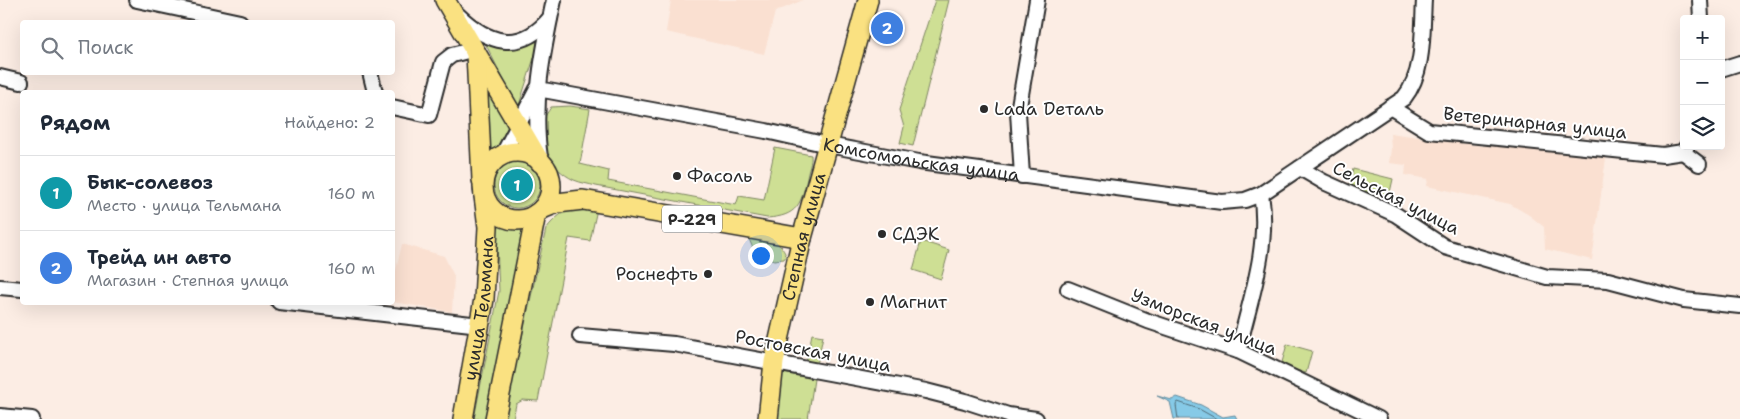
<!DOCTYPE html>
<html lang="ru">
<head>
<meta charset="utf-8">
<style>
  body { margin:0; font-family:"Shantell Sans",sans-serif; background:#f6f6f7; color:#1f2937 }
  .controls { position:absolute; right:15px; top:15px; display:grid; overflow:hidden; border-radius:5px; box-shadow:0 5px 20px #0002 }
  .controls button { width:45px; height:45px; display:grid; place-items:center; padding:0; border:0; border-bottom:1px solid #e0e1e3; background:#fff; color:#1f2937; font:25px sans-serif }
  .you { position:absolute; left:760px; top:255px; width:18px; height:18px; margin:-12px; border:4px solid #fff; border-radius:50%; background:#1a73e8; box-shadow:0 0 0 8px #1a73e833 }
  .badge { display:grid; place-items:center; width:32px; height:32px; border-radius:50%; background:#b45309; color:#fff; font-size:16px; font-weight:700 }
  .pin { position:absolute; translate:-50% -50%; border:2px solid #fff; box-shadow:0 1px 5px #0006 }
  .list { margin:0; padding:0; list-style:none }
  h2 { display:flex; justify-content:space-between; align-items:center; height:65px; margin:0; padding:0 20px; font-size:21px }
  h2 small { font-size:16px; font-weight:400; color:#747a83 }
  .list li { display:grid; grid-template-columns:32px 1fr auto; gap:15px; align-items:center; box-sizing:border-box; height:75px; padding:0 20px; border-top:1px solid #e0e1e3 }
  .list b { display:block; font-size:19px; white-space:nowrap }
  .list p { margin:0; font-size:16px; white-space:nowrap; color:#747a83 }
  .list em { font-size:16px; font-style:normal; color:#747a83 }
  .icon { flex:none; width:28px; height:28px; fill:none; stroke:currentColor; stroke-width:2; stroke-linecap:round; stroke-linejoin:round }
  .map { position:relative; flex:none; width:1740px; height:419px; overflow:hidden }
  .search { position:absolute; background:#fff; box-shadow:0 5px 20px #0002; left:20px; top:20px; width:375px; height:55px; display:flex; align-items:center; gap:12px; box-sizing:border-box; padding:0 18px; border-radius:5px; color:#747a83; font-size:19px }
  .panel { position:absolute; background:#fff; box-shadow:0 5px 20px #0002; left:20px; top:90px; width:375px; height:215px; border-radius:5px }
  .map>svg:first-child { display:block }
</style>
</head>
<body>
<div class="map">
<svg width="1740" height="419" viewBox="0 0 1740 419">
  <rect width="100%" height="100%" fill="#fcede4"/>
  <filter id="ink" filterUnits="userSpaceOnUse"><feTurbulence type="fractalNoise" baseFrequency=".02" numOctaves="2"/><feDisplacementMap in="SourceGraphic" scale="10" xChannelSelector="R" yChannelSelector="G"/><feConvolveMatrix kernelMatrix="1 2 1 2 8 2 1 2 1" color-interpolation-filters="sRGB"/></filter>
  <g filter="url(#ink)">
    <!-- built -->
    <g fill="#fae0d1">
      <polygon points="671,0 803,0 775,12 764,54 666,32"/>
      <polygon points="1390,133 1482,146 1497,143 1606,158 1592,260 1545,249 1544,227 1529,215 1510,204 1427,186 1428,179 1405,175 1406,165 1389,163 1391,149"/>
      <polygon points="402,244 444,256 454,276 452,312 393,302 393,283"/>
    </g>
    <!-- green -->
    <g fill="#cedf94" stroke="#7c8560">
      <polygon points="935,0 949,0 913,146 900,143 904,127 899,110"/>
      <path d="M483 39C508 45 515 50 540 39L518 108Z"/>
      <polygon points="484,76 511,123 491,158"/>
      <path d="M570 106 590 109 580 164 609 171 608 181 736 205 739 196 764 200 775 148 811 155C812 163 808 170 807 178 801 205 797 216 767 218L596 186C589 184 581 183 574 180 551 169 538 146 544 121 544 116 549 111 551 107Z"/>
      <circle cx="517" cy="185" r="23"/>
      <polygon points="1353,169 1393,179 1389,197 1349,188"/>
      <path d="M577 206 597 209 590 241 569 238 538 401 523 400 516 404 513 419H504L546 229C555 217 564 211 577 206Z"/>
      <polygon points="496,219 514,227 528,225 485,419 474,419 499,291"/>
      <path d="M746 232C761 237 781 239 786 256L784 259 774 260 755 253Z"/>
      <polygon points="921,241 949,250 941,279 913,270"/>
      <polygon points="812,334 823,336 817,365 806,363"/>
      <polygon points="1287,344 1312,351 1306,373 1281,366"/>
      <polygon points="782,373 814,379 808,419 778,419"/>
    </g>
    <!-- water -->
    <polygon fill="#86cae7" stroke="#628a9c" points="1157,396 1172,400 1177,397 1201,405 1223,417 1235,415 1237,419 1174,419 1170,402"/>
    <g fill="none" stroke-linecap="round" stroke-linejoin="round">
      <!-- shore -->
      <polyline stroke="#4f6b76" stroke-width="1" points="1178,419 1176,405 1178,402 1199,409 1217,419"/>
      <defs>
        <g id="minor">
          <polyline points="137,0 240,22"/>
          <polyline points="1700,0 1701,19"/>
          <path d="M457 14C488 44 520 54 550 18"/>
          <polyline points="1721,69 1740,63"/>
          <polyline points="370,72 375,92"/>
          <polyline points="0,77 21,82"/>
          <path id="s1" d="M538 89 766 131 828 145 919 162 1222 202 1245 200 1261 194 1404 98C1425 72 1422 32 1424 0"/>
          <polyline points="392,107 429,115 443,62 452,55 475,49"/>
          <polyline points="1390,107 1429,131 1663,155 1683,152"/>
          <polyline points="1687,146 1683,152 1699,164"/>
          <polyline points="502,156 537,89"/>
          <path d="M540 157C532 105 543 51 554 0"/>
          <polyline points="1300,168 1324,182 1395,214 1445,247 1547,277 1608,280 1684,300 1740,306"/>
          <polyline points="1022,176 1018,112 1037,0"/>
          <polyline points="0,287 22,289"/>
          <polyline points="1068,289 1148,321 1238,351 1379,419"/>
          <polyline points="279,302 480,325"/>
          <polyline points="580,336 674,344 926,391 965,401 1008,415 1036,419"/>
          <path d="M1238 351C1250 300 1270 246 1261 194"/>
          <polyline points="0,416 32,419"/>
        </g>
        <g id="major">
          <polyline points="445,0 540,162"/>
          <polyline points="476,53 482,180"/>
          <circle cx="517" cy="186" r="34"/>
          <polyline points="542,209 557,203 583,200 802,238"/>
          <path id="s2" d="M463 419 484 299 488 227 484 196"/>
          <polyline points="495,419 536,214"/>
          <path id="s3" d="M768 419 774 362 802 238 868 0"/>
        </g>
      </defs>
      <!-- minor casing -->
      <use href="#minor" stroke="#2b2b2b" stroke-width="18"/>
      <!-- major casing -->
      <use href="#major" stroke="#2b2b2b" stroke-width="22"/>
      <!-- minor -->
      <use href="#minor" stroke="#fff" stroke-width="14"/>
      <!-- major -->
      <use href="#major" stroke="#fae181" stroke-width="19"/>
    </g>
  </g>
  <!-- markers -->
  <g fill="#2b2b2b" stroke="#fff" stroke-width="2">
    <circle cx="984" cy="109" r="5"/>
    <circle cx="677" cy="176" r="5"/>
    <circle cx="882" cy="234" r="5"/>
    <circle cx="708" cy="274" r="5"/>
    <circle cx="870" cy="302" r="5"/>
  </g>
  <g text-anchor="middle" stroke-width="4" stroke-linejoin="round" paint-order="stroke">
    <!-- shield labels -->
    <rect fill="#fff" stroke="#6b6b6b" stroke-width="1" x="662" y="205.5" width="60" height="27" rx="4"/>
    <g font-size="16" font-weight="bold" fill="#2b2b2b">
      <text x="692" y="225">Р-229</text>
    </g>
    <!-- poi labels -->
    <g font-size="18" fill="#2b2b2b" stroke="#fff" text-anchor="start">
      <text x="994" y="115">Lada Dеталь</text>
      <text x="687" y="182">Фасоль</text>
      <text x="892" y="240">СДЭК</text>
      <text x="698" y="280" text-anchor="end">Роснефть</text>
      <text x="880" y="308">Магнит</text>
    </g>
    <!-- street labels -->
    <g font-size="18" fill="#2b2b2b" stroke="#fff">
      <text transform="translate(1535 123) rotate(6)" y="6">Ветеринарная улица</text>
      <text dy="6" stroke="none"><textPath href="#s1" startOffset="390">Комсомольская улица</textPath></text>
      <text transform="translate(1396 198) rotate(27)" y="6">Сельская улица</text>
      <text dy="6" stroke="none"><textPath href="#s3" startOffset="186">Степная улица</textPath></text>
      <text dy="6" stroke="none"><textPath href="#s2" startOffset="112">улица Тельмана</textPath></text>
      <text transform="translate(1204 322) rotate(21)" y="6">Узморская улица</text>
      <text transform="translate(813 351) rotate(11)" y="6">Ростовская улица</text>
    </g>
  </g>
</svg>
<div class="controls">
<button>+</button>
<button>−</button>
<button><svg class="icon" aria-label="layers" viewBox="0 0 24 24"><path d="M12 4l9 5-9 5-9-5zM3 14l9 5 9-5"/></svg></button>
</div>
<div class="you"></div>
<div class="pin badge" style="left:517px;top:185px;background:#0f9aa8">1</div>
<div class="pin badge" style="left:887px;top:28px;background:#3f7fe0">2</div>
<div class="search"><svg class="icon" aria-label="search" viewBox="0 0 24 24"><circle cx="10" cy="10" r="6"/><path d="M15 15l6 6"/></svg>Поиск</div>
<section class="panel">
<h2>Рядом<small>Найдено: 2</small></h2>
<ul class="list">
<li><span class="badge" style="background:#0f9aa8">1</span><div><b>Бык-солевоз</b><p>Место · улица Тельмана</p></div><em>160 m</em></li>
<li><span class="badge" style="background:#3f7fe0">2</span><div><b>Трейд ин авто</b><p>Магазин · Степная улица</p></div><em>160 m</em></li>
</ul>
</section>
</div>
</body>
</html>
